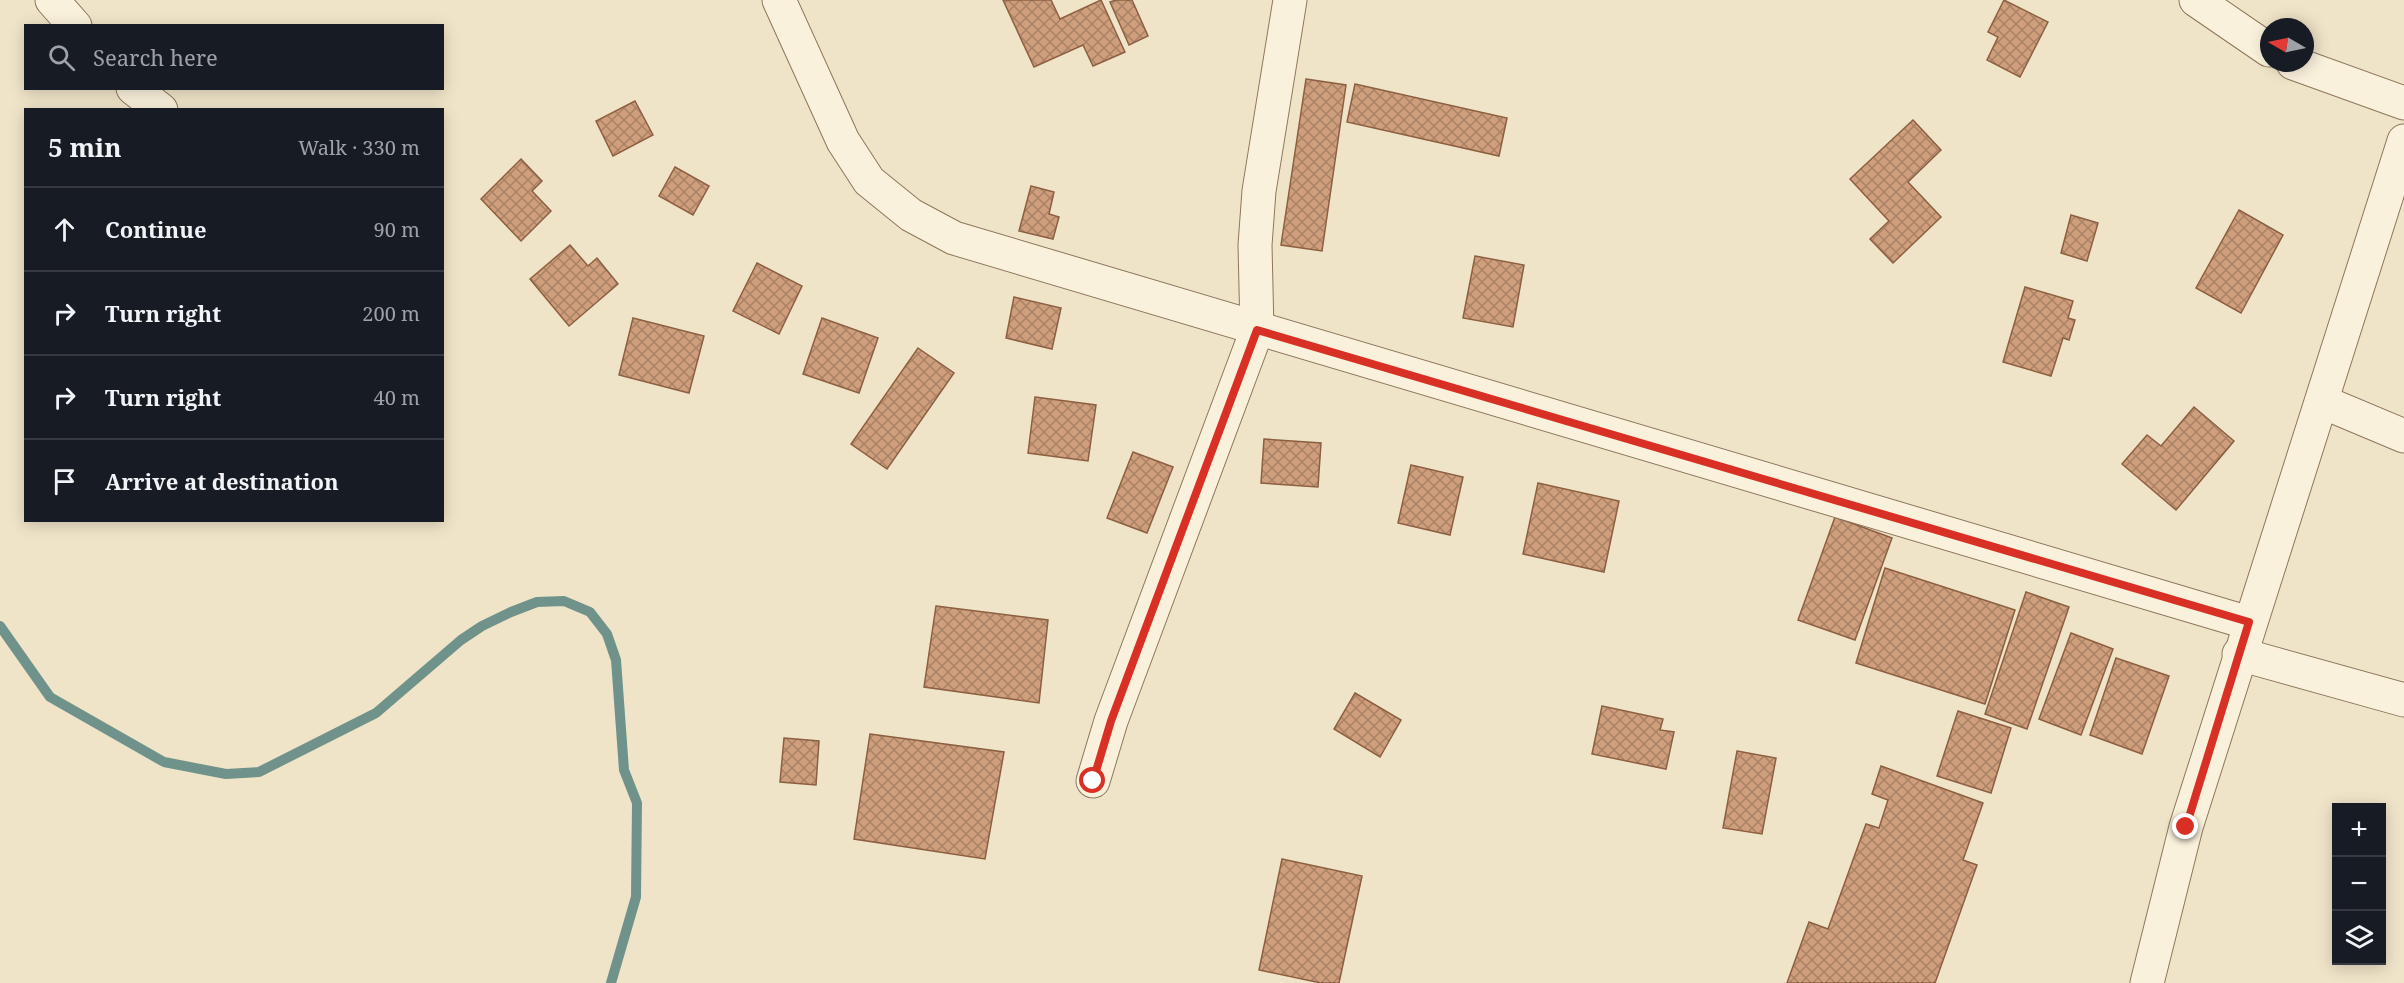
<!DOCTYPE html>
<html lang="en">
<head>
<meta charset="utf-8">
<style>
  body { margin:0; font-family:"Noto Serif",serif; background:#20242c; color:#f1f3f6 }
  .controls { position:absolute; right:18px; bottom:18px; display:grid; overflow:hidden; border-radius:0px; box-shadow:0 3px 15px #0003 }
  .controls button { width:54px; height:54px; display:grid; place-items:center; padding:0; border:0; border-bottom:2px solid #363941; background:#171b24; color:#f1f3f6; font:30px sans-serif }
  .compass { position:absolute; left:2260px; top:18px; width:54px; height:54px; border-radius:50%; background:#171b24; box-shadow:0 3px 15px #0003; rotate:279deg }
  .stop { position:absolute; width:18px; height:18px; margin:-14px; border:4px solid #d93025; border-radius:50%; background:#fff }
  .stop.end { background:#d93025; border-color:#fff; box-shadow:0 2px 6px #0008 }
  .list { margin:0; padding:0; list-style:none }
  h2 { display:flex; justify-content:space-between; align-items:center; height:78px; margin:0; padding:0 24px; font-size:26px }
  h2 small { font-size:20px; font-weight:400; color:#9ea1a6 }
  .list li { display:grid; grid-template-columns:39px 1fr auto; gap:18px; align-items:center; box-sizing:border-box; height:84px; padding:0 24px; border-top:2px solid #363941 }
  .list b { display:block; font-size:22px; white-space:nowrap }
  .list em { font-size:20px; font-style:normal; color:#9ea1a6 }
  .icon { flex:none; width:33px; height:33px; fill:none; stroke:currentColor; stroke-width:2; stroke-linecap:round; stroke-linejoin:round }
  .map { position:relative; flex:none; width:2404px; height:983px; overflow:hidden }
  .search { position:absolute; background:#171b24; box-shadow:0 3px 15px #0003; left:24px; top:24px; width:420px; height:66px; display:flex; align-items:center; gap:15px; box-sizing:border-box; padding:0 21px; border-radius:0px; color:#9ea1a6; font-size:22px }
  .panel { position:absolute; background:#171b24; box-shadow:0 3px 15px #0003; left:24px; top:108px; width:420px; height:414px; border-radius:0px }
  .map>svg:first-child { display:block }
</style>
</head>
<body>
<div class="map">
<svg width="2404" height="983" viewBox="0 0 2404 983">
  <defs>
    <pattern id="building-cross-hatch" width="8" height="8" patternUnits="userSpaceOnUse" patternTransform="scale(1.5)"><rect width="8" height="8" fill="#cf9f7d"/><path d="M0 0l8 8M0 8l8-8" fill="none" stroke="#a98266"/></pattern>
  </defs>
  <rect width="100%" height="100%" fill="#f0e4c8"/>
  <g fill="none" stroke-linecap="round" stroke-linejoin="round">
    <!-- stream -->
    <polyline stroke="#6f938a" stroke-width="10" points="0,626 50,697 164,762 226,774 259,772 376,713 461,640 482,626 511,612 537,602 564,601 590,612 607,634 616,660 624,770 637,803 636,897 611,983"/>
  </g>
  <!-- building -->
  <g fill="url(#building-cross-hatch)" stroke="#8d5f41" stroke-width="1.5">
    <polygon points="1003,0 1051,0 1060,19 1101,0 1125,52 1093,66 1083,45 1034,67"/>
    <polygon points="1116,0 1132,0 1148,36 1129,45 1110,2"/>
    <polygon points="2004,0 2048,22 2020,77 1987,60 1998,37 1988,32"/>
    <polygon points="1306,79 1346,85 1322,251 1281,245"/>
    <polygon points="1355,84 1507,118 1499,156 1347,122"/>
    <polygon points="635,101 653,135 613,156 596,121"/>
    <polygon points="1913,120 1941,150 1908,182 1941,217 1893,263 1870,239 1889,221 1850,179"/>
    <polygon points="521,159 542,181 532,191 551,211 521,241 481,199"/>
    <polygon points="675,167 709,186 693,215 659,196"/>
    <polygon points="1031,186 1054,192 1049,214 1059,217 1053,239 1019,231"/>
    <polygon points="2239,210 2283,235 2241,313 2196,288"/>
    <polygon points="2071,215 2098,223 2087,261 2061,253"/>
    <polygon points="570,245 588,266 597,258 618,284 569,326 530,279"/>
    <polygon points="1475,256 1524,265 1513,327 1463,318"/>
    <polygon points="757,263 802,286 779,334 733,311"/>
    <polygon points="2025,287 2073,301 2068,318 2075,320 2069,340 2063,338 2051,376 2003,362"/>
    <polygon points="1014,297 1061,308 1052,349 1006,338"/>
    <polygon points="633,318 704,336 689,393 619,375"/>
    <polygon points="822,318 878,338 859,393 803,374"/>
    <polygon points="918,348 954,373 887,469 851,444"/>
    <polygon points="1035,397 1096,405 1088,461 1028,453"/>
    <polygon points="2194,407 2234,441 2176,510 2122,464 2147,435 2161,446"/>
    <polygon points="1264,439 1321,443 1318,487 1261,483"/>
    <polygon points="1133,452 1173,467 1147,533 1107,518"/>
    <polygon points="1411,465 1463,477 1450,535 1398,523"/>
    <polygon points="1538,483 1619,501 1604,572 1523,554"/>
    <polygon points="1835,517 1892,538 1855,640 1798,620"/>
    <polygon points="1885,568 2015,610 1985,704 1856,663"/>
    <polygon points="2026,592 2069,607 2027,729 1985,714"/>
    <polygon points="936,606 1048,620 1039,703 924,687"/>
    <polygon points="2071,633 2113,649 2081,735 2039,719"/>
    <polygon points="2116,658 2169,676 2142,754 2090,735"/>
    <polygon points="1355,693 1401,720 1380,757 1334,729"/>
    <polygon points="1602,706 1663,719 1660,730 1674,732 1666,769 1592,754"/>
    <polygon points="1958,711 2011,728 1991,793 1937,776"/>
    <polygon points="870,734 1004,752 985,859 854,839"/>
    <polygon points="784,738 819,741 816,785 780,782"/>
    <polygon points="1737,751 1776,758 1762,834 1723,828"/>
    <polygon points="1881,766 1983,803 1963,860 1977,865 1935,983 1787,983 1809,922 1828,929 1866,824 1879,828 1888,800 1872,794"/>
    <polygon points="1282,859 1362,876 1339,983 1321,983 1259,970"/>
  </g>
  <g fill="none" stroke-linecap="round" stroke-linejoin="round">
    <defs>
      <g id="minor">
        <polyline points="52,0 75,26"/>
        <polyline points="779,0 843,141 869,181 911,215 954,238 2249,623"/>
        <polyline points="2196,0 2269,50"/>
        <polyline points="2293,63 2404,103"/>
        <polyline points="133,88 161,110"/>
        <polyline points="2323,402 2404,436"/>
        <polyline points="2239,654 2404,700"/>
        <polyline points="1093,781 1111,721 1257,330 1255,245 1259,191 1290,0"/>
        <polyline points="2147,983 2186,827 2404,141"/>
      </g>
    </defs>
    <!-- minor casing -->
    <use href="#minor" stroke="#8d765c" stroke-width="35"/>
    <!-- minor -->
    <use href="#minor" stroke="#faf1dc" stroke-width="33"/>
  </g>
  <g fill="none" stroke-linecap="round" stroke-linejoin="round">
    <!-- route -->
    <polyline stroke="#d93025" stroke-width="8" points="1093,781 1111,721 1257,330 2249,622 2186,827"/>
  </g>
</svg>
<div class="controls">
<button>+</button>
<button>−</button>
<button><svg class="icon" aria-label="layers" viewBox="0 0 24 24"><path d="M12 4l9 5-9 5-9-5zM3 14l9 5 9-5"/></svg></button>
</div>
<svg class="compass" viewBox="-18 -18 36 36"><path d="M0-13l5 13h-10z" fill="#e53935"/><path d="M0 13l5-13h-10z" fill="#9ea1a6"/></svg>
<div class="stop" style="left:1093px;top:781px"></div>
<div class="stop end" style="left:2186px;top:827px"></div>
<div class="search"><svg class="icon" aria-label="search" viewBox="0 0 24 24"><circle cx="10" cy="10" r="6"/><path d="M15 15l6 6"/></svg>Search here</div>
<section class="panel">
<h2>5 min<small>Walk · 330 m</small></h2>
<ul class="list">
<li><svg class="icon" aria-label="ahead" viewBox="0 0 24 24"><path d="M12 20V5M6 11l6-6 6 6"/></svg><div><b>Continue</b></div><em>90 m</em></li>
<li><svg class="icon" aria-label="right" viewBox="0 0 24 24"><path d="M7 20v-9h11M14 6l5 5-5 5"/></svg><div><b>Turn right</b></div><em>200 m</em></li>
<li><svg class="icon" aria-label="right" viewBox="0 0 24 24"><path d="M7 20v-9h11M14 6l5 5-5 5"/></svg><div><b>Turn right</b></div><em>40 m</em></li>
<li><svg class="icon" aria-label="arrive" viewBox="0 0 24 24"><path d="M6 21V4h12l-3 4 3 4H6"/></svg><div><b>Arrive at destination</b></div></li>
</ul>
</section>
</div>
</body>
</html>
